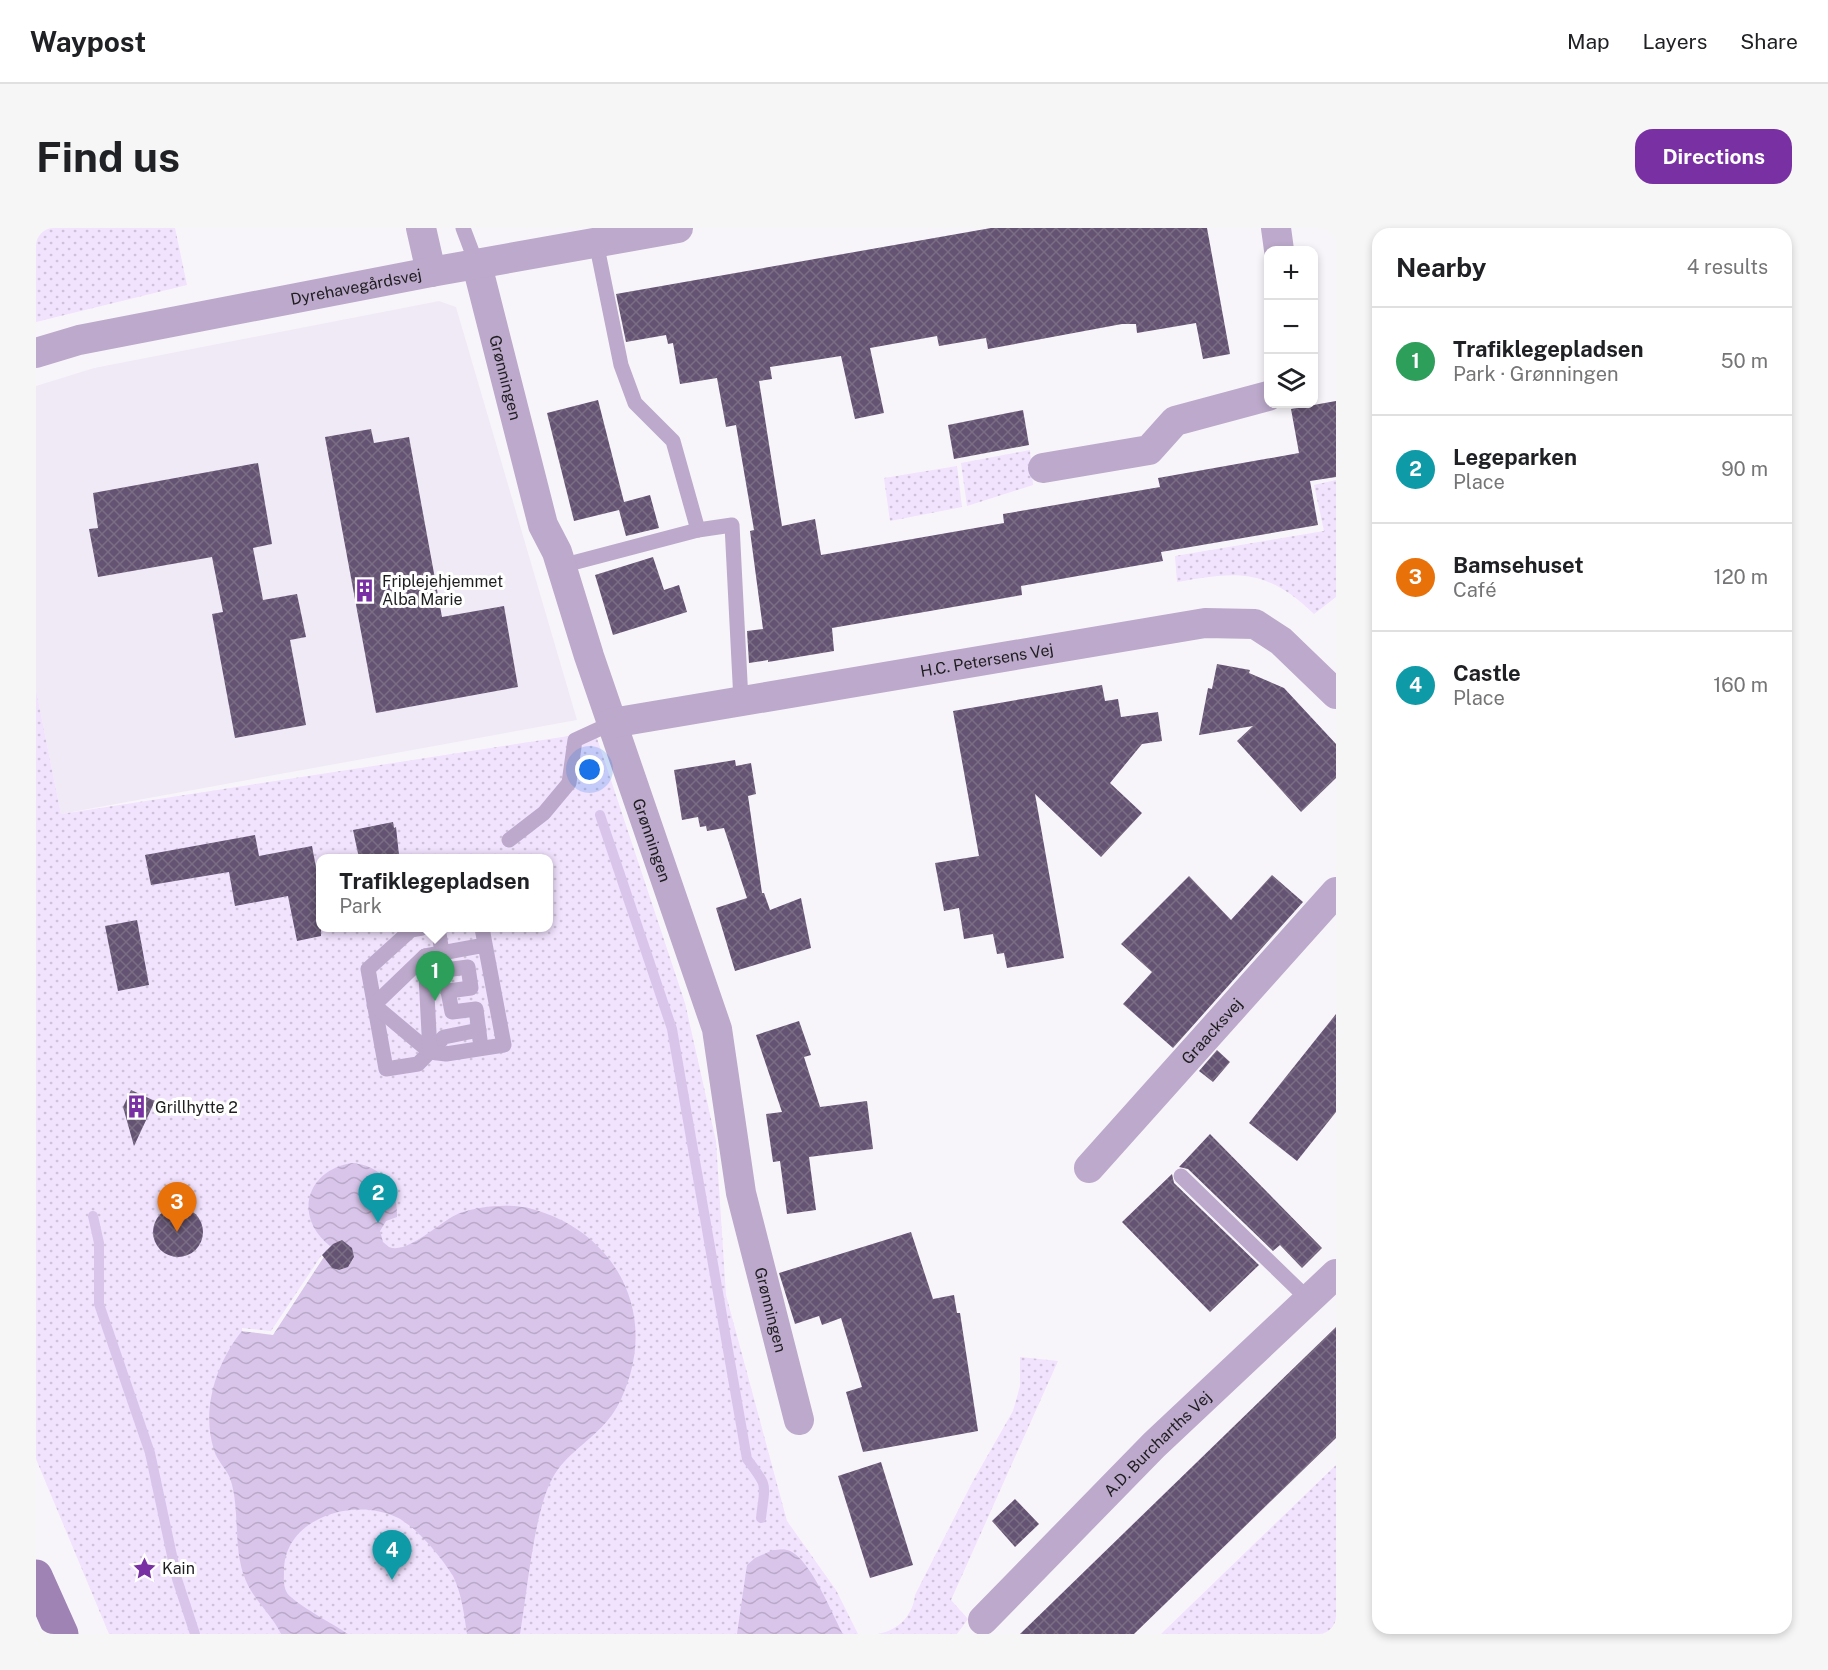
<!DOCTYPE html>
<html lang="en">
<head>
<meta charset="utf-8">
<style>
  body { margin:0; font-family:"Public Sans",sans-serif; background:#f6f6f6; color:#202124 }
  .controls { position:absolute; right:18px; top:18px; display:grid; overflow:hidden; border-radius:12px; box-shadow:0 3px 9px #0003 }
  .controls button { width:54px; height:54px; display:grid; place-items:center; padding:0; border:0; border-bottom:2px solid #e0e0e0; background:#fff; color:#202124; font:30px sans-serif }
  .you { position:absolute; left:554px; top:542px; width:21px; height:21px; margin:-15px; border:4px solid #fff; border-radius:50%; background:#1a73e8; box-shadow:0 0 0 9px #1a73e833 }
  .badge { display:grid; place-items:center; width:39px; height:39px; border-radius:50%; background:#7830a3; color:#fff; font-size:20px; font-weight:700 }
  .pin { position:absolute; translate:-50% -50px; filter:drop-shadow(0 2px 3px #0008) }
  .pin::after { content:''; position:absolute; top:32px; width:21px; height:18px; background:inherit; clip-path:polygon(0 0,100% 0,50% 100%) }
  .popup { position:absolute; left:280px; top:626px; width:237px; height:78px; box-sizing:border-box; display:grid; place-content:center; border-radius:12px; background:#fff; filter:drop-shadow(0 2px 4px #0005); font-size:20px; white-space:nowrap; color:#757577 }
  .popup b { font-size:22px; color:#202124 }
  .popup::after { content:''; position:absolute; left:50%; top:100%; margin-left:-12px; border:12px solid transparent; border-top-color:#fff }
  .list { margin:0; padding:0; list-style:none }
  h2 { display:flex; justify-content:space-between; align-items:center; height:78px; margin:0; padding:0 24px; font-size:26px }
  h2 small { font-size:20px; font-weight:400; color:#757577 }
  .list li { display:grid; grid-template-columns:39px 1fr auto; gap:18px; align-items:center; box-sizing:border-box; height:108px; padding:0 24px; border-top:2px solid #e0e0e0 }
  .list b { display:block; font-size:22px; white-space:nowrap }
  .list p { margin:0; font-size:20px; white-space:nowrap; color:#757577 }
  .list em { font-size:20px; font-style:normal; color:#757577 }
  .icon { flex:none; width:33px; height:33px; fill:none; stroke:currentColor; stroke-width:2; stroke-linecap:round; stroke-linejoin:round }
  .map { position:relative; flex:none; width:1300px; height:1406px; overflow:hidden; border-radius:18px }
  header { display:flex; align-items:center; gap:36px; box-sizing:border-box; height:84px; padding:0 30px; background:#fff; border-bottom:2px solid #e0e0e0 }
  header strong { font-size:28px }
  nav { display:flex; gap:33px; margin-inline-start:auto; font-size:21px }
  .intro { display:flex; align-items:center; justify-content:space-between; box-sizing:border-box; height:144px; padding:0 36px }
  h1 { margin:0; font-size:42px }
  .button { padding:15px 27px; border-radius:18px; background:#7830a3; color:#fff; font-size:21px; font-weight:700 }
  main { display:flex; gap:36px; padding:0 36px }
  aside { flex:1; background:#fff; border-radius:18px; box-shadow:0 3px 9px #0003 }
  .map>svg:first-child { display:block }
</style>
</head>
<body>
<header>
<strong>Waypost</strong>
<nav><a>Map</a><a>Layers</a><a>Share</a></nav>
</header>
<div class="intro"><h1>Find us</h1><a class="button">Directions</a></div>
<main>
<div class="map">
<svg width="1300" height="1406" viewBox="0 0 1300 1406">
  <defs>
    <pattern id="green-dots" width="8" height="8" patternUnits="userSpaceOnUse" patternTransform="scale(1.5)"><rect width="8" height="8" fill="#f1e2fe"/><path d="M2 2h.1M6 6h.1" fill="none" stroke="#cec1d9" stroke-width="1.8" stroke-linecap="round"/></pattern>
    <pattern id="water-waves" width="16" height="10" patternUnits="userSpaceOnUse" patternTransform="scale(1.5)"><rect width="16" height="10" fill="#d9c5ea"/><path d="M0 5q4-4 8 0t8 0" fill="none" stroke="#baa9c8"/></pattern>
    <pattern id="building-cross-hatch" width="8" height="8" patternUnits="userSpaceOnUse" patternTransform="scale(1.5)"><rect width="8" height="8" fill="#645372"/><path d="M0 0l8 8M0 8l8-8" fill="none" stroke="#7a6d84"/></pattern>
  </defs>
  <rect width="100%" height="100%" fill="#f8f5fa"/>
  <!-- built -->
  <polygon fill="#f0eaf6" points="403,73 420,79 541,492 25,586 0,462 0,158 58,140"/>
  <!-- green -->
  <g fill="url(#green-dots)" fill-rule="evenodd">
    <polygon points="0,0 139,0 151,57 0,94"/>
    <polygon points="994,222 997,257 931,278 925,235"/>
    <polygon points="921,238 926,279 854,293 848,250"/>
    <path d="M1300 252V369L1278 386C1230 340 1202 343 1141 354L1139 328 1288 303 1278 257Z"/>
    <path d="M0 462 25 586 559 504 649 775 680 913 690 1067 751 1293 800 1362 822 1406H73L0 1231ZM285 630H513V700H285Z"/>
    <path d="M984 1129 1022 1133 915 1372 932 1391 921 1406H842C863 1402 877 1387 879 1367L937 1253 977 1183 984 1158Z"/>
    <polygon points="1300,1237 1300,1406 1125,1406"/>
  </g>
  <!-- water -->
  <g fill="url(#water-waves)">
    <path d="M316 935C347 938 362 959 361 989L350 993 344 1003 347 1014 353 1019C372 1027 405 992 424 985 444 978 475 975 496 981 571 1001 616 1071 594 1147 589 1163 583 1179 572 1192 555 1213 529 1226 516 1251 498 1284 491 1366 484 1406H431C428 1387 426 1366 417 1348 406 1330 379 1297 360 1289 319 1269 248 1289 248 1343 248 1351 247 1358 251 1365 259 1376 299 1397 312 1406H245C236 1387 218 1372 210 1353 196 1321 205 1282 194 1250 190 1240 181 1233 178 1222 165 1182 180 1135 206 1103L237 1106 289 1027 293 1036 301 1042C310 1042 315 1037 318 1029L303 1014 294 1018C257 989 270 942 316 935Z"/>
    <path d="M737 1322C741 1322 747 1321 751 1322 773 1327 796 1386 807 1406H701L711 1337 719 1330Z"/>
  </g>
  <!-- pier -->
  <polygon fill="#f8f5fa" points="287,1025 289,1027 237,1107 206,1103 206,1100 235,1103"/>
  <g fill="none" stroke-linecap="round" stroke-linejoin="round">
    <!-- stream -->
    <g stroke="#d9c5ea" stroke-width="10">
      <path d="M564 587 636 801 711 1231C733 1260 729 1255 725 1290"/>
      <polyline points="57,988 63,1015 63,1076 114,1225 141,1351 159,1406"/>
    </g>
  </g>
  <!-- building -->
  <g fill="url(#building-cross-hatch)">
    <polygon points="955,0 1171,0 1194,126 1167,131 1160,95 1101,105 1100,96 1086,96 952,121 950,110 903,118 901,108 834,120 848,185 819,191 805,128 734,139 736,151 723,153 746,298 779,291 785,327 968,295 967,286 1124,259 1122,250 1263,225 1255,181 1300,173 1300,249 1274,253 1282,297 1125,324 1127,333 985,358 986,367 796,400 798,423 732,434 732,432 713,435 711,403 727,401 714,303 718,302 700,197 690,199 681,150 644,156 637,115 632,116 630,107 590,114 580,66"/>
    <polygon points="562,172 588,274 614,267 623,300 590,308 583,282 538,293 511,185"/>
    <polygon points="987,182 993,217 918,231 912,197"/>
    <polygon points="335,201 338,215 373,209 406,389 468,378 482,459 340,485 289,209"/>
    <polygon points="222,235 236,316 217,320 227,372 261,366 270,409 254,412 270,497 199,510 176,386 187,384 176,329 62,349 53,301 62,300 57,265"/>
    <polygon points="617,329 628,362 643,357 651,384 577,407 559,347"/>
    <polygon points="1181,436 1214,442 1213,445 1248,460 1300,516 1300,550 1265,584 1201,513 1217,498 1163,507 1172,460 1176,461"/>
    <polygon points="1066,457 1069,473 1082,471 1085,489 1122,484 1126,513 1106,516 1074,555 1106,585 1065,629 999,566 1028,730 971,740 968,725 961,726 957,706 928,711 923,680 908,683 899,635 943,628 917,483"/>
    <polygon points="699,532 700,538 715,535 720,566 712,568 726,665 728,665 734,682 765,670 775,720 699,743 680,680 711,670 688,600 671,603 670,598 664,599 662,589 646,592 638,542"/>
    <polygon points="357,594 358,600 360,599 363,627 323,630 317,602"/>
    <polygon points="219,607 223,628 276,618 285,666 285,708 261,713 252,668 199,678 193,644 115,657 109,627"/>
    <polygon points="1236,647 1267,674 1137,820 1087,776 1116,744 1085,716 1153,648 1195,692"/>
    <polygon points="101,692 113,757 82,763 69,698"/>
    <polygon points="1300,786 1300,884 1261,933 1213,895"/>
    <polygon points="763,793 775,827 768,829 784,879 831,873 837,921 773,929 780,982 751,986 744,933 737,934 730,886 746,884 720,807"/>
    <polygon points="1181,822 1194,834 1177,854 1163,843"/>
    <polygon points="95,862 119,873 98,918 87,879"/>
    <polygon points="1174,906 1286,1020 1266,1040 1244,1017 1237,1023 1152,941 1143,939"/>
    <polygon points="1136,946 1138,955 1223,1037 1174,1084 1086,994"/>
    <circle cx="142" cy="1004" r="25"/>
    <polygon points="875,1004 897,1071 918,1067 921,1085 924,1085 942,1203 827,1224 810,1164 826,1159 805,1090 786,1097 783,1088 759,1096 743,1045"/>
    <polygon points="306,1012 316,1020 318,1029 312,1039 303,1042 296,1040 286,1027 297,1016"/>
    <polygon points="1300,1099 1300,1210 1098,1406 984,1406"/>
    <polygon points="845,1234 877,1337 834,1350 802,1248"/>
    <polygon points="979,1271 1003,1296 979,1319 956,1293"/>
  </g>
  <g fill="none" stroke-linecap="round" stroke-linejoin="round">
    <!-- service -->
    <g stroke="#bca9cb" stroke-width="15">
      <polyline points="427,0 441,37"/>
      <polyline points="662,302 696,297 705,473"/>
      <polyline points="525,338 662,302 637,213 599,175 585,137 560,14"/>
      <polyline points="473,612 508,585 533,555 539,512 576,495"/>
      <polyline points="386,700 375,702 332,741 350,841 382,836 408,809 443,802"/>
      <polyline points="402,700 409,742 432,739 435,760 412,763 416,784 440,781 444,812"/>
      <polyline points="446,700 468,817 410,826 394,824 338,777 389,728 449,717"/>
      <polyline points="389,728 394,824"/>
      <polyline points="1145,948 1273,1072"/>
    </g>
    <!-- minor -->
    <g stroke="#bca9cb" stroke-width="30">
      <polyline points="385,0 395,44"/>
      <polyline points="1240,0 1243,22"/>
      <path id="s1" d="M441 37 507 297 521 324 553 428 681 801 705 965 763 1192"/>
      <path id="s2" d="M0 125 43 112 395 44 642 0"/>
      <polyline points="1007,240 1113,222 1139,193 1232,168"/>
      <path id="s3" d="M576 495 1169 395 1219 396 1245 413 1300 466"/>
      <path id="s4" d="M1053 940 1300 664"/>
      <path id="s5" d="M947 1392 1118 1217 1300 1046"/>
    </g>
    <!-- secondary -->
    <polyline stroke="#9f83b4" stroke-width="33" points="0,1348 26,1406"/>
  </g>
  <!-- icons -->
  <defs>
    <symbol id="building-bare" viewBox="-9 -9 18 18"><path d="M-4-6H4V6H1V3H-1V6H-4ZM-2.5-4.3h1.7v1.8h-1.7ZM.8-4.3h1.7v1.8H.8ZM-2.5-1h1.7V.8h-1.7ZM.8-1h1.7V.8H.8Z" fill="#7830a3" stroke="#fff" stroke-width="2.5" paint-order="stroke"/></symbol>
    <symbol id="sight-bare" viewBox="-9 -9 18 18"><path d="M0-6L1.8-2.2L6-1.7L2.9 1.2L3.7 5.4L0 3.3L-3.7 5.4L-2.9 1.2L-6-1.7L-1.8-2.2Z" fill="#7830a3" stroke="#fff" stroke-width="2.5" paint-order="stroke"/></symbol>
  </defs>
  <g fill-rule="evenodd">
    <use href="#building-bare" x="312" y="346" width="33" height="33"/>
    <use href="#building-bare" x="84" y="862" width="33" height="33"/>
    <use href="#sight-bare" x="92" y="1324" width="33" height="33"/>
  </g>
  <g text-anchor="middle" stroke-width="6" stroke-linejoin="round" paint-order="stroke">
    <!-- street labels -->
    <g font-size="16" fill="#1e1d1f" stroke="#fff">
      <text dy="6" stroke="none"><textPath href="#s2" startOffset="327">Dyrehavegårdsvej</textPath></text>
      <text dy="6" stroke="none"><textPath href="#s1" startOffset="116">Grønningen</textPath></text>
      <text dy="6" stroke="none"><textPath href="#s3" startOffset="380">H.C. Petersens Vej</textPath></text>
      <text dy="6" stroke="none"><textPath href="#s1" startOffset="602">Grønningen</textPath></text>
      <text dy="6" stroke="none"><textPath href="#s4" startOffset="184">Graacksvej</textPath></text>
      <text dy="6" stroke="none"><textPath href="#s1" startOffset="1088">Grønningen</textPath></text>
      <text dy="6" stroke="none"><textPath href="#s5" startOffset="248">A.D. Burcharths Vej</textPath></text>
    </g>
    <!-- poi labels -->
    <g font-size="16" fill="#1e1d1f" stroke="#fff" text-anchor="start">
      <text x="346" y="359">Friplejehjemmet<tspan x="346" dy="18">Alba Marie</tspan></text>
      <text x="119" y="885">Grillhytte 2</text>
      <text x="126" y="1346">Kain</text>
    </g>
  </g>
</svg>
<div class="controls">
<button>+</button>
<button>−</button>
<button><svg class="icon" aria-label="layers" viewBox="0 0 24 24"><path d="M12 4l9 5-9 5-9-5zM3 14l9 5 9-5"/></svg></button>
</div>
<div class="you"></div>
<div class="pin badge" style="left:399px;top:773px;background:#2e9e5b">1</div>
<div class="popup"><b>Trafiklegepladsen</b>Park</div>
<div class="pin badge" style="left:342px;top:995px;background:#0f9aa8">2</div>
<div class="pin badge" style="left:141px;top:1004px;background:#e8710a">3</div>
<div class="pin badge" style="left:356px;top:1352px;background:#0f9aa8">4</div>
</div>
<aside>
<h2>Nearby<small>4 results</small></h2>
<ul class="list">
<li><span class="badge" style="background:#2e9e5b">1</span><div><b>Trafiklegepladsen</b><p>Park · Grønningen</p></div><em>50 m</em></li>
<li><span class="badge" style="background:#0f9aa8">2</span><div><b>Legeparken</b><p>Place</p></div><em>90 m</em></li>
<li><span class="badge" style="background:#e8710a">3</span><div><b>Bamsehuset</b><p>Café</p></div><em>120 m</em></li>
<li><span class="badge" style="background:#0f9aa8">4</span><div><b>Castle</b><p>Place</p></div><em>160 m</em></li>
</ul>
</aside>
</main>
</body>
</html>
